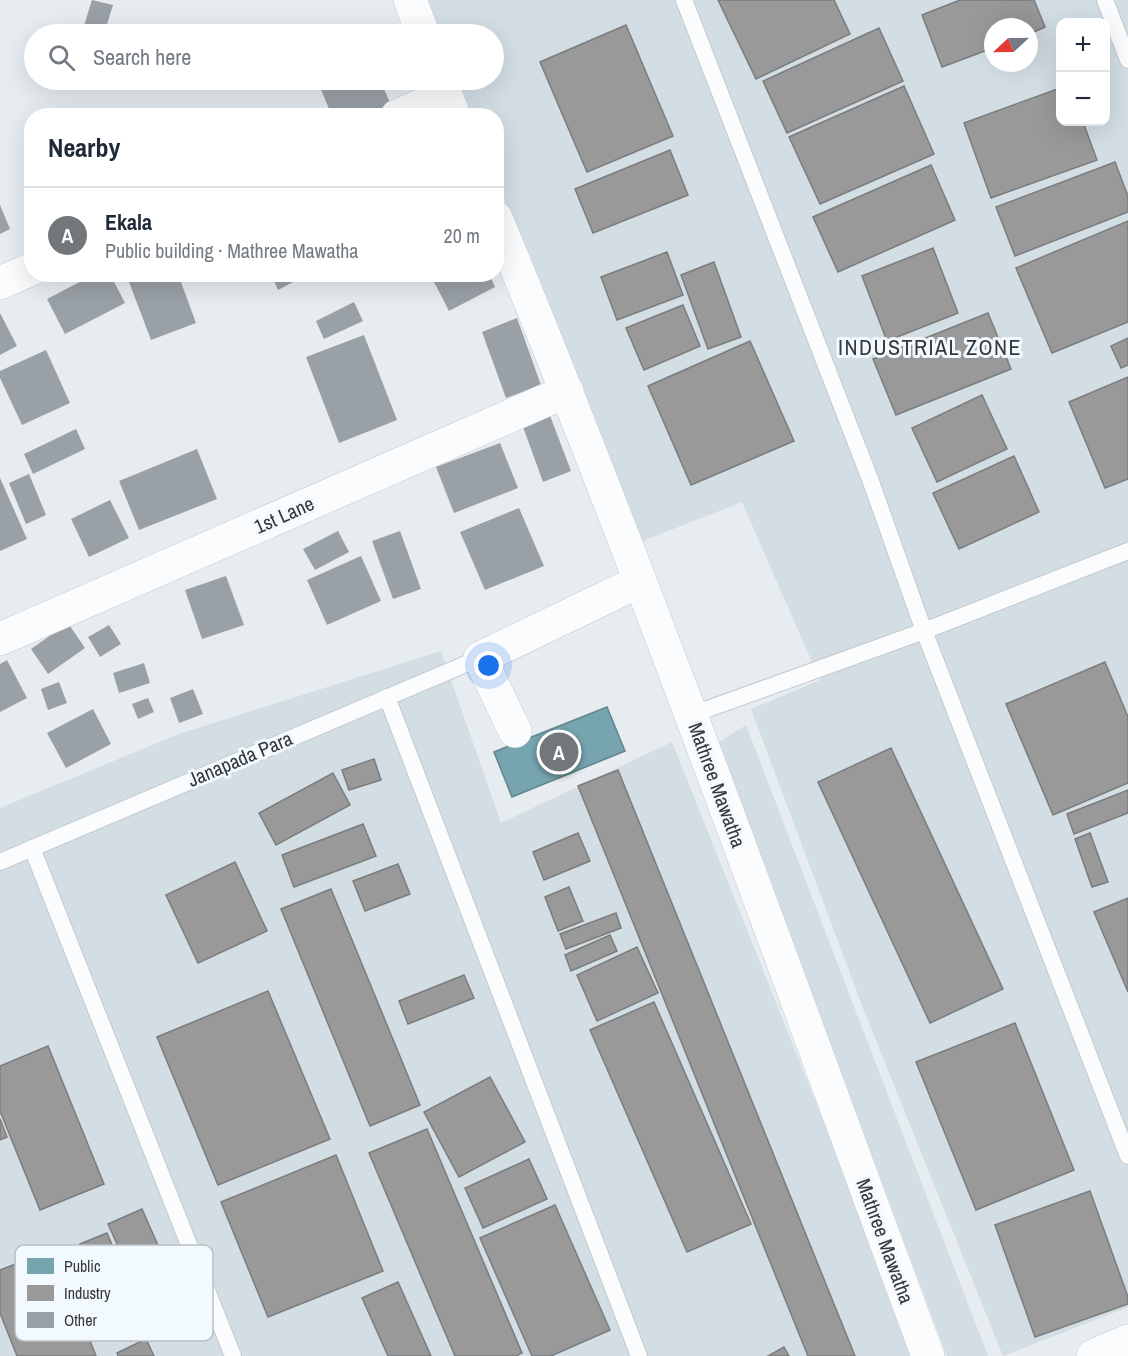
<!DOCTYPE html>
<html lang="en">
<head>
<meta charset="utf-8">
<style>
  body { margin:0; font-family:"Archivo Narrow",sans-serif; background:#f2f2f3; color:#1f2937 }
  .controls { position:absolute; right:18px; top:18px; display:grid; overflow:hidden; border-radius:12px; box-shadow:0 6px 24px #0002 }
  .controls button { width:54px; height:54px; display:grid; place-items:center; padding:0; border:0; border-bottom:2px solid #e0e1e3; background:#fff; color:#1f2937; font:30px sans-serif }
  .compass { position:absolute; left:984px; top:18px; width:54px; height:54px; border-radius:50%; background:#fff; box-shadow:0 6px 24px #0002; rotate:248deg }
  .you { position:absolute; left:489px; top:666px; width:21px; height:21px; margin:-15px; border:4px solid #fff; border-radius:50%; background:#1a73e8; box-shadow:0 0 0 9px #1a73e833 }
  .badge { display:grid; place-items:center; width:39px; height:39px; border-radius:50%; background:#72777a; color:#fff; font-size:20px; font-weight:700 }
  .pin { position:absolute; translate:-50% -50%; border:3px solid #fff; box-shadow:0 2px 6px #0006 }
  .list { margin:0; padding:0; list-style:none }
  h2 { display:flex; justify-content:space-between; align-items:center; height:78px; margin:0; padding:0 24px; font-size:26px }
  h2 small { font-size:20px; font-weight:400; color:#747a83 }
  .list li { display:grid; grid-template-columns:39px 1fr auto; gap:18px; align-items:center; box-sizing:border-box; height:96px; padding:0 24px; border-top:2px solid #e0e1e3 }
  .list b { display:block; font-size:22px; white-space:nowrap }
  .list p { margin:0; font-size:20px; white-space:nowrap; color:#747a83 }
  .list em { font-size:20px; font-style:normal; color:#747a83 }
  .icon { flex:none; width:33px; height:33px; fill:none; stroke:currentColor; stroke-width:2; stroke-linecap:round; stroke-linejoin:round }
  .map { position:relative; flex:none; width:1128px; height:1356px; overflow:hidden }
  .search { position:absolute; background:#fff; box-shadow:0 6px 24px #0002; left:24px; top:24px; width:480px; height:66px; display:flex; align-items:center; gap:15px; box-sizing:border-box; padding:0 21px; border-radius:33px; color:#747a83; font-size:22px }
  .panel { position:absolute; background:#fff; box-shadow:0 6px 24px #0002; left:24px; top:108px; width:480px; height:174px; border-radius:24px }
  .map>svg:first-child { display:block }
</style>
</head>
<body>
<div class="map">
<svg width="1128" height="1356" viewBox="0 0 1128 1356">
  <rect width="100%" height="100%" fill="#e6ecf0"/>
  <!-- built -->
  <g fill="#d2dde4" fill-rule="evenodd">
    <path d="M428 0H1128V1307L1003 1356 863 1008 751 709 820 680 742 502 635 544 497 180 496 116 472 115 458 80H494V34H441ZM1060 22H1106V122H1060ZM993 27H1029V63H993Z"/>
    <polygon points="441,651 501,823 672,742 917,1356 0,1356 0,808 179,734"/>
    <polygon points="746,725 988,1356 947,1356 718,743"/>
  </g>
  <!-- public -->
  <polygon fill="#76a5af" stroke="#62848c" stroke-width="1.5" points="607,707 625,751 512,797 494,752"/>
  <!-- industry -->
  <g fill="#999" stroke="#7b7c7d" stroke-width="1.5">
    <polygon points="718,0 834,0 850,34 756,79"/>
    <polygon points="960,0 1034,0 1045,27 1029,34 1029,27 993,27 993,48 942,67 922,15"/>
    <polygon points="626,25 673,136 587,172 540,62"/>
    <polygon points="879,28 903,81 787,133 763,81"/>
    <polygon points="904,86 934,154 820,204 789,137"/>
    <polygon points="1060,88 1060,122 1083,122 1097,160 991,198 964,123"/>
    <polygon points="670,150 688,195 593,233 575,189"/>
    <polygon points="1115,162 1128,196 1128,212 1015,256 996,207"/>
    <polygon points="931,165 955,220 838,272 813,217"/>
    <polygon points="1128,221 1128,322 1052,353 1016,268"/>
    <polygon points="933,248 958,313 887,341 862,276"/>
    <polygon points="667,252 683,295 617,320 601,277"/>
    <polygon points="714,262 741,337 708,349 681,275"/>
    <polygon points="683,305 700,346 644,370 626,328"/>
    <polygon points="988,313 1011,369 896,415 873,359"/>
    <polygon points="1128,338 1128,365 1121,368 1111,346"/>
    <polygon points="750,341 794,441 691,485 648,386"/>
    <polygon points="1128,377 1128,479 1105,488 1069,402"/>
    <polygon points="982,395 1007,449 937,482 912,428"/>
    <polygon points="1014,456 1039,512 959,549 933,493"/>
    <polygon points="1105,662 1128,717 1128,783 1053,815 1006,704"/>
    <polygon points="891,748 1003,989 930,1023 818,782"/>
    <polygon points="374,759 381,780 349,790 342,770"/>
    <polygon points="618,770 855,1356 808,1356 578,786"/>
    <polygon points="333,773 350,805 276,845 259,813"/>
    <polygon points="1128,790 1128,813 1074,834 1067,814"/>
    <polygon points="363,824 376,856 294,887 282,855"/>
    <polygon points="578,833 590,861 544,880 533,852"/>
    <polygon points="1090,833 1108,882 1092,887 1075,839"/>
    <polygon points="235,862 267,931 198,963 166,895"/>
    <polygon points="398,864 410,894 365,911 353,881"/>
    <polygon points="569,887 583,921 558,931 545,897"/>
    <polygon points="331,889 420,1105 370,1126 281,909"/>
    <polygon points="1128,898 1128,992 1094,912"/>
    <polygon points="616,913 621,928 566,949 560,934"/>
    <polygon points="610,935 617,951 571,971 565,955"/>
    <polygon points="637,947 658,993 597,1021 577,975"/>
    <polygon points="464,975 474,998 408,1024 399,1001"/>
    <polygon points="268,991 330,1139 218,1185 157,1037"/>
    <polygon points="654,1002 751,1224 687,1252 590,1030"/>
    <polygon points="1015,1023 1074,1170 976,1210 916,1062"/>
    <polygon points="48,1046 104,1184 40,1210 0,1111 0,1066"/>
    <polygon points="490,1077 525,1142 459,1177 424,1112"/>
    <polygon points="0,1119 7,1137 0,1140"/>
    <polygon points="427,1129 522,1353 516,1356 455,1356 369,1153"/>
    <polygon points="336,1155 383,1271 268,1317 221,1202"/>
    <polygon points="529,1159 547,1199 483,1228 465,1188"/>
    <polygon points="1090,1191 1128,1297 1128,1304 1035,1337 995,1225"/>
    <polygon points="555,1205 610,1330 551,1356 532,1356 480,1238"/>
    <polygon points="142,1209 183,1302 150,1317 108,1224"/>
    <polygon points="107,1233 121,1266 95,1278 80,1244"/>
    <polygon points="54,1249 96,1356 17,1356 0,1313 0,1270"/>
    <polygon points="398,1282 431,1356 388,1356 362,1298"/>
    <polygon points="146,1339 154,1356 118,1356 117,1353"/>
    <polygon points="784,1347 789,1356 768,1356"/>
  </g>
  <!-- building -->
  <g fill="#9aa1a6">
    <polygon points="92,0 113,5 104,34 83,29"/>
    <polygon points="317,80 380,80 391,105 366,116 332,116"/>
    <polygon points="0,205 10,229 0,234"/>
    <polygon points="95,274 110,274 125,303 65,334 47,299"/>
    <polygon points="126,274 178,274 196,323 151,340"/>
    <polygon points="271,274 308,274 278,290"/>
    <polygon points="443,274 489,274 495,287 449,311 433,280"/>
    <polygon points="354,302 363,321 324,339 316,321"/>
    <polygon points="0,313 17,346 0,355"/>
    <polygon points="517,318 541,385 506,398 482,332"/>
    <polygon points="364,335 397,420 339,443 306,357"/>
    <polygon points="46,350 70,403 22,425 0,378 0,371"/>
    <polygon points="549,413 571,471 543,482 522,424"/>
    <polygon points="76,429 85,449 33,474 24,454"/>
    <polygon points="500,443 518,488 454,513 436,467"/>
    <polygon points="197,449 217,499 139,530 119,481"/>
    <polygon points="29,474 46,515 26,524 9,483"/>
    <polygon points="0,478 27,539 0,551"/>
    <polygon points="110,500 129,538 89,557 71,519"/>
    <polygon points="519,508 544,566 485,590 460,532"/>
    <polygon points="338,531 349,552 315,570 303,549"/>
    <polygon points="400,531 421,589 393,599 372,541"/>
    <polygon points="361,556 381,601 327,625 307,580"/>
    <polygon points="226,576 244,625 202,639 185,590"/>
    <polygon points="68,623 85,648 48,674 31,649"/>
    <polygon points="109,625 121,644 100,657 88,637"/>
    <polygon points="7,660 27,698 0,712 0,664"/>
    <polygon points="144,663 150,683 119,693 113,673"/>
    <polygon points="59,682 67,703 48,710 41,689"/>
    <polygon points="193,689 203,714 179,723 170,698"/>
    <polygon points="148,698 154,712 138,719 132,704"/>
    <polygon points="93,709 111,744 66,768 47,733"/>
  </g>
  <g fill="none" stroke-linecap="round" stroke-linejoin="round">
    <defs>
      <g id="lane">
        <polyline points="684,0 870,479 924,631 1128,1156"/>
        <polyline points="1105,0 1128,60"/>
        <polyline points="387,697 639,1356"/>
        <polyline points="691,715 924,631 1128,551"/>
        <polyline points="32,848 233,1356"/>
        <polyline points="0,862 480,658"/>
      </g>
      <g id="street">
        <polyline points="397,116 446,95"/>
        <polyline points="0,283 32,269"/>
        <polyline points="0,639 567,391"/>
        <polyline points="515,731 480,658 640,581"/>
      </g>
      <g id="secondary">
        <polyline points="410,0 423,34"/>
        <polyline points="440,80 454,116"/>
        <path d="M496 218C651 593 787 976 928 1356"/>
        <polyline points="1093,1356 1128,1341"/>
      </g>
    </defs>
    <!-- lane casing -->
    <use href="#lane" stroke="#c5cacd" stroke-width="18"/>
    <!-- street casing -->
    <use href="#street" stroke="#c5cacd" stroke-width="34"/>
    <!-- secondary casing -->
    <use href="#secondary" stroke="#c5cacd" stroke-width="34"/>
    <!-- lane -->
    <use href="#lane" stroke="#fbfcfd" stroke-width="16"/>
    <!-- street -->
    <use href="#street" stroke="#fbfcfd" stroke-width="33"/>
    <!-- secondary -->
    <use href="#secondary" stroke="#fbfcfd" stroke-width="33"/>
  </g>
  <g text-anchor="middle" stroke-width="6" stroke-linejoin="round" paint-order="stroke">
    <!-- street labels -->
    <g font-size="20" fill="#34383b" stroke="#f2faff">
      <text transform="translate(284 515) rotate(-24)" y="7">1st Lane</text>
      <text transform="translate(240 759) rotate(-23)" y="7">Janapada Para</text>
      <text transform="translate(717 785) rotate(70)" y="7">Mathree Mawatha</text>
      <text transform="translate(885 1241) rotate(70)" y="7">Mathree Mawatha</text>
    </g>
    <!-- quarter labels -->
    <g font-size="22" letter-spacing="1.5" fill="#34383b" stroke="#f2faff">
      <text x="930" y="355">INDUSTRIAL ZONE</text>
    </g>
  </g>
  <!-- legend -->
  <rect x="15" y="1245" width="198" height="96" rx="9" fill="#f2faff" stroke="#b9c0c4" stroke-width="1.5"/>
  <rect x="27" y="1258" width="27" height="16" fill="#76a5af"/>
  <rect x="27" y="1285" width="27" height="16" fill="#999"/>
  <rect x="27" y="1312" width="27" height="16" fill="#9aa1a6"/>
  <g font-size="16" fill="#34383b">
    <text x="64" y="1272">Public</text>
    <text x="64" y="1299">Industry</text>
    <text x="64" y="1326">Other</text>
  </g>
</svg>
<div class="controls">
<button>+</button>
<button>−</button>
</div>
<svg class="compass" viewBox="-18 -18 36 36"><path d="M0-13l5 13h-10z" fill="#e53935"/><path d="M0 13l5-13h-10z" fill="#747a83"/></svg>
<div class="you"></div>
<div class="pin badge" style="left:559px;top:752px">A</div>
<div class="search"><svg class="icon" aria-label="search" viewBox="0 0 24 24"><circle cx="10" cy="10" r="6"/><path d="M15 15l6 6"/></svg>Search here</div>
<section class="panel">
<h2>Nearby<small></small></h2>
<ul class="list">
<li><span class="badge">A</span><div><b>Ekala</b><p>Public building · Mathree Mawatha</p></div><em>20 m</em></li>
</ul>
</section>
</div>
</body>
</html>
